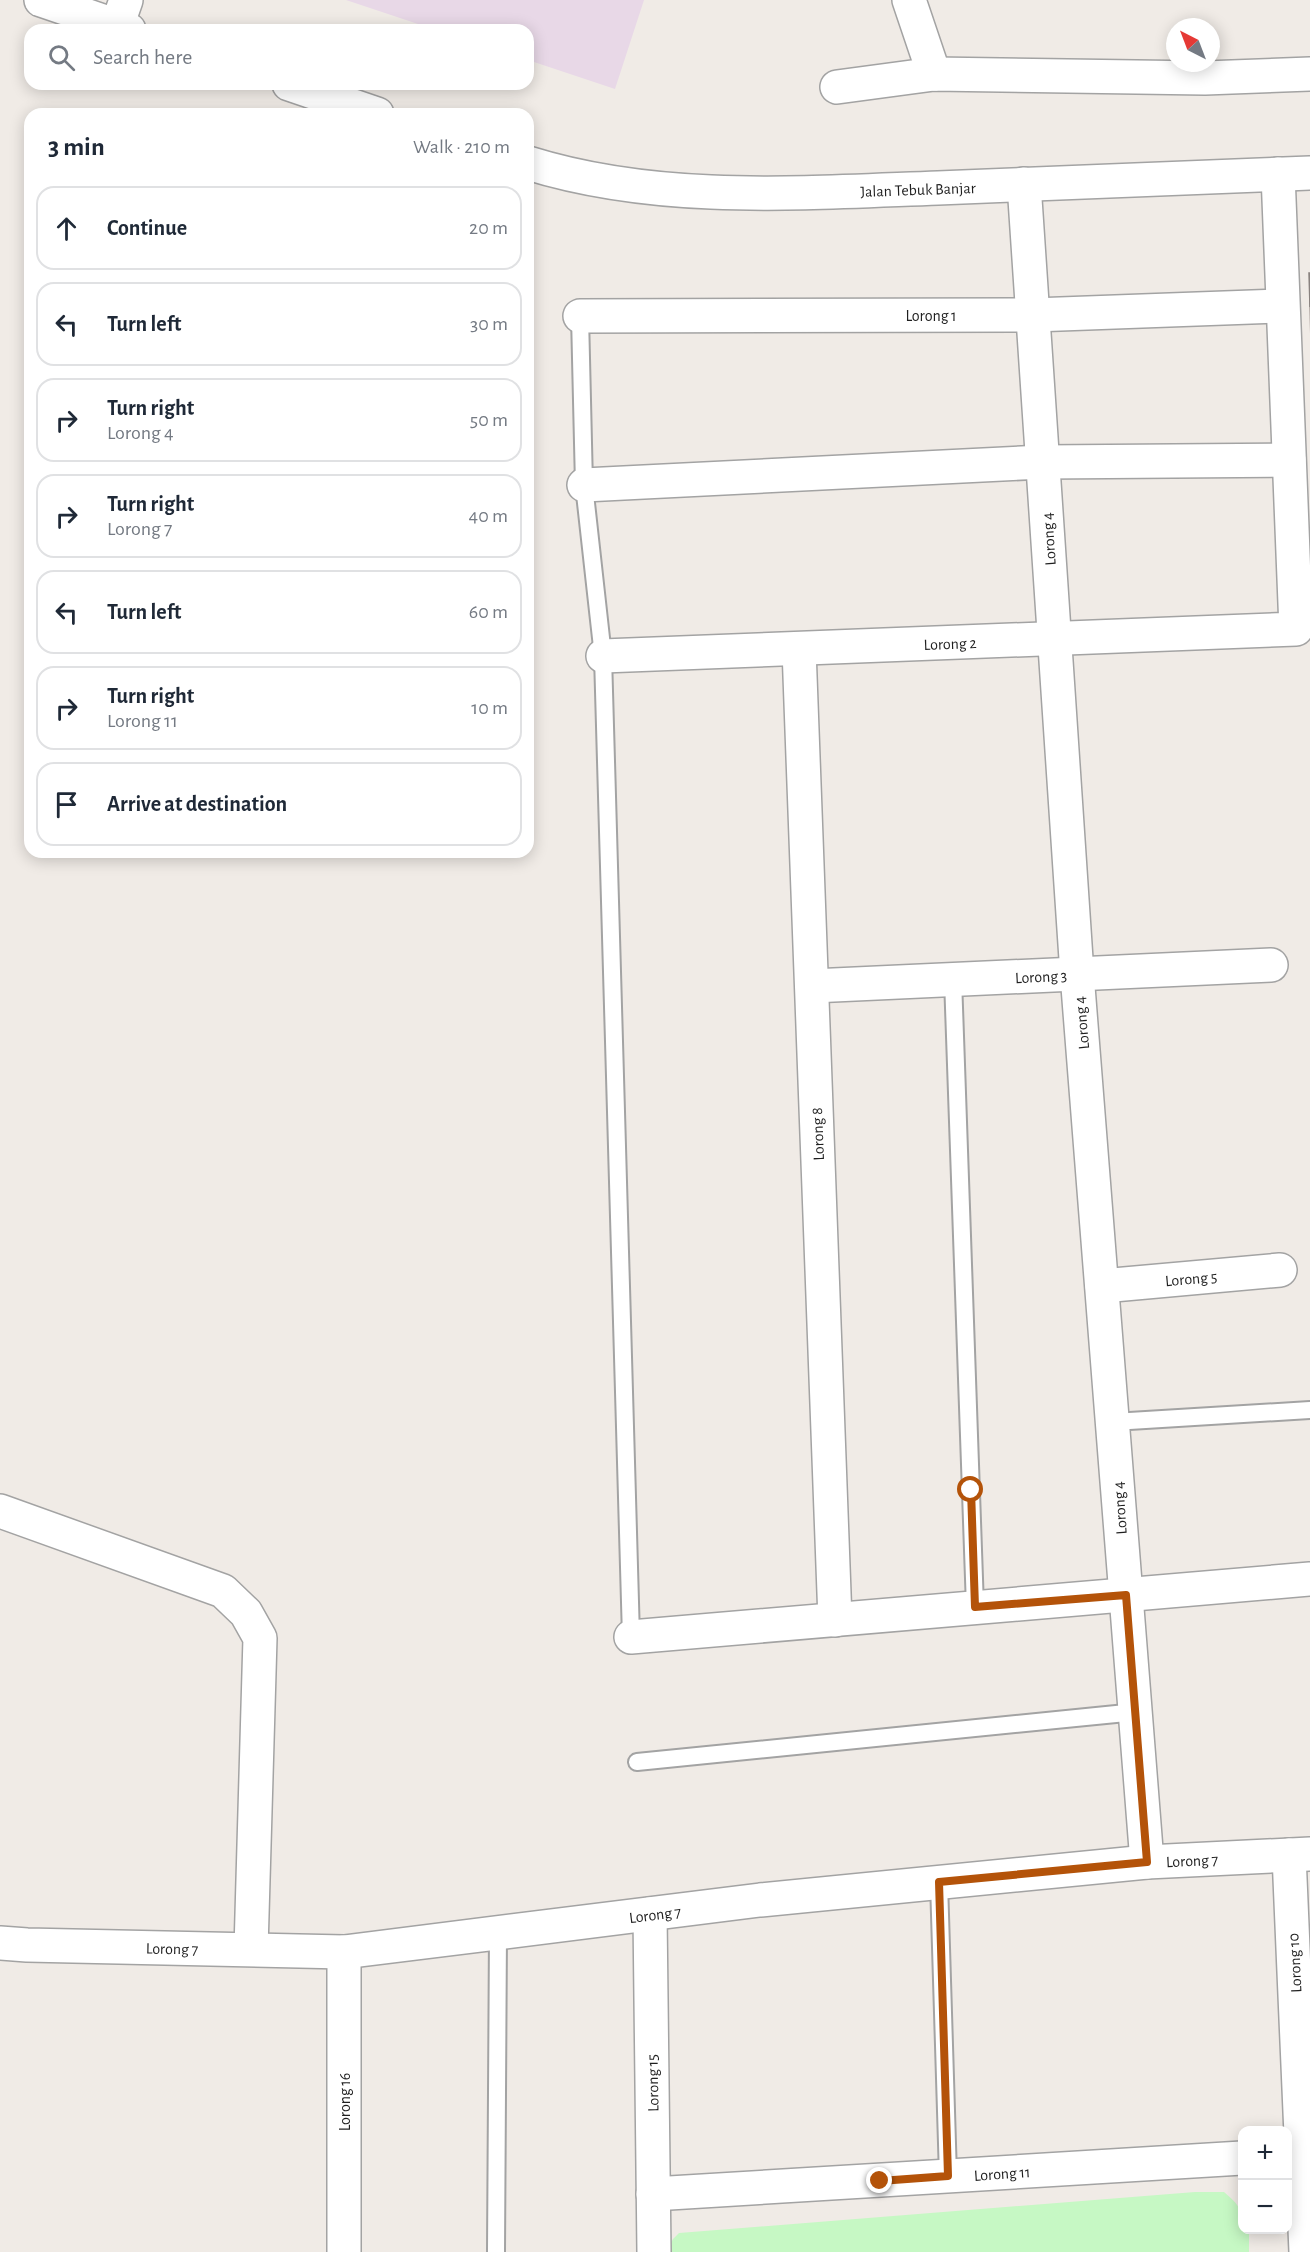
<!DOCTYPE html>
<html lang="en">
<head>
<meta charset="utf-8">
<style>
  body { margin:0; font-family:"Alegreya Sans",sans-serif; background:#f2f2f3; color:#1f2937 }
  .controls { position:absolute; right:18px; bottom:18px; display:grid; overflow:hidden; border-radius:12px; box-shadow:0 3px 15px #0003 }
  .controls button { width:54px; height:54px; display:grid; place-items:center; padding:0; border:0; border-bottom:2px solid #e0e1e3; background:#fff; color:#1f2937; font:30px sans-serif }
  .compass { position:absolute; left:1166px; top:18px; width:54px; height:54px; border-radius:50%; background:#fff; box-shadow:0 3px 15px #0003; rotate:318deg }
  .stop { position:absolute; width:18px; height:18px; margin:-14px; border:4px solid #b45309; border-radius:50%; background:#fff }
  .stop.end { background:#b45309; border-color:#fff; box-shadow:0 2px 6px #0008 }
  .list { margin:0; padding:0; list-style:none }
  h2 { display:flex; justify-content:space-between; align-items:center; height:78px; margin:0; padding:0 24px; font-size:26px }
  h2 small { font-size:20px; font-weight:400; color:#747a83 }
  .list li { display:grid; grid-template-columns:39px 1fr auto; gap:18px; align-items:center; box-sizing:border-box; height:84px; margin:0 12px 12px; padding:0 12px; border:2px solid #e0e1e3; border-radius:18px }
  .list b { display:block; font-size:22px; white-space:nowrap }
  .list p { margin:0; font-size:20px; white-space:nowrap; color:#747a83 }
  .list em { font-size:20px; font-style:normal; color:#747a83 }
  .icon { flex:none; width:33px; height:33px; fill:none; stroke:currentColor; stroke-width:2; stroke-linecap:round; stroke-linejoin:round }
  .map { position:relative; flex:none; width:1310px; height:2252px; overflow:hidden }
  .search { position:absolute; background:#fff; box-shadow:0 3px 15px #0003; left:24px; top:24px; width:510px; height:66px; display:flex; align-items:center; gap:15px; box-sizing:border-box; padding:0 21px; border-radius:18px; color:#747a83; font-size:22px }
  .panel { position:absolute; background:#fff; box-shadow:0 3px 15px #0003; left:24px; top:108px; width:510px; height:750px; border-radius:18px }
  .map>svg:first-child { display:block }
</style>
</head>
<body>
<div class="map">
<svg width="1310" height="2252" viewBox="0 0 1310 2252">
  <rect width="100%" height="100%" fill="#f0ebe6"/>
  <!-- industrial -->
  <polygon fill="#e8d8e7" points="346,0 644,0 615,89 528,60 528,30 436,30"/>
  <!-- park -->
  <path fill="#c6f8c4" d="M1195 2192H1224C1240 2206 1242 2208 1242 2230H1249V2252H666L673 2239 679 2233Z"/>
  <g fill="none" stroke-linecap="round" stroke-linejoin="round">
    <defs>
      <g id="service">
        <polyline points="580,316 584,485 603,656 631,1637"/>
        <polyline points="953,979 975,1607"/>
        <polyline points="1113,1422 1310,1410"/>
        <polyline points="637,1762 1136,1712"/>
        <polyline points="939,1882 948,2176"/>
        <polyline points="496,2252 498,1933"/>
      </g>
      <g id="minor">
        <polyline points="909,0 934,74"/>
        <polyline points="117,26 126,0"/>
        <polyline points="837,87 934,74 1205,78 1310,74"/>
        <polyline points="1024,184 1077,974 1147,1862"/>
        <polyline points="580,316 1033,315 1282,306"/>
        <polyline points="584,485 1043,462 1289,460"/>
        <polyline points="799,649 835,1620"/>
        <polyline points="603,656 1296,629 1278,174"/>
        <polyline points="812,986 1271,965"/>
        <polyline points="1102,1286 1280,1270"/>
        <polyline points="0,1511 223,1591 246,1613 260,1638 251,1949"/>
        <polyline points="631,1637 1310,1579"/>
        <polyline points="1289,1855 1306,2252"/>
        <polyline points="650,1914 654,2252"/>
        <polyline points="0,1943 27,1945 344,1952 760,1900 1147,1862 1310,1854"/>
        <polyline points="653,2194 1242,2158"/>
        <polyline points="344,2252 344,1952"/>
      </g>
      <g id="tertiary">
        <polyline points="41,0 129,30"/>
        <polyline points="289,84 377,114"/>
        <path d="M528 163C659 204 803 193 938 188 1062 183 1186 178 1310 173"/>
      </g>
    </defs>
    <!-- service casing -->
    <use href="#service" stroke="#a3a3a3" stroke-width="20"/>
    <!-- minor casing -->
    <use href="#minor" stroke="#a3a3a3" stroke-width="36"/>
    <!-- tertiary casing -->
    <use href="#tertiary" stroke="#a3a3a3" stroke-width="36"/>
    <!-- service -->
    <use href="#service" stroke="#fff" stroke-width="16"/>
    <!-- minor -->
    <use href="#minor" stroke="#fff" stroke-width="33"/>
    <!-- tertiary -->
    <use href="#tertiary" stroke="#fff" stroke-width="33"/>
  </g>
  <!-- wall -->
  <polygon fill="#a9a09c" points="1309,273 1310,273 1310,334 1309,300"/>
  <!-- building -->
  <polygon fill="#c4bab5" stroke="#89827f" stroke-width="1.5" points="1309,273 1310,273 1310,307"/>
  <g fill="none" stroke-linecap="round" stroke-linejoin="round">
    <!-- route -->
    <polyline stroke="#b45309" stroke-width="8" points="880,2181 948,2176 939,1882 1147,1862 1126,1595 975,1607 971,1490"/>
  </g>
  <g text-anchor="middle" stroke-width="6" stroke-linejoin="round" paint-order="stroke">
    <!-- street labels -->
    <g font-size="16" fill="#1f1f1f" stroke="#fff">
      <text transform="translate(918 189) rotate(-2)" y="6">Jalan Tebuk Banjar</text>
      <text x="931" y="321">Lorong 1</text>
      <text transform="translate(1048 539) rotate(-94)" y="6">Lorong 4</text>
      <text transform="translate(950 643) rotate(-2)" y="6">Lorong 2</text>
      <text transform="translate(1041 976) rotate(-3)" y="6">Lorong 3</text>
      <text transform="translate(1081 1023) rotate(-95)" y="6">Lorong 4</text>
      <text transform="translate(817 1134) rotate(-92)" y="6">Lorong 8</text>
      <text transform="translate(1191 1278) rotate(-5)" y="6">Lorong 5</text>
      <text transform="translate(1119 1508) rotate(-94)" y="6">Lorong 4</text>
      <text transform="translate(1192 1860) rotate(-3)" y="6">Lorong 7</text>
      <text transform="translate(655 1914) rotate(-7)" y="6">Lorong 7</text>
      <text transform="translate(172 1948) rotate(1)" y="6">Lorong 7</text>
      <text transform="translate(1294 1963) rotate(-93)" y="6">Lorong 10</text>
      <text transform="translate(652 2083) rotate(-91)" y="6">Lorong 15</text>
      <text transform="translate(344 2102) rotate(-90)" y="6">Lorong 16</text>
      <text transform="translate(1002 2173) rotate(-4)" y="6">Lorong 11</text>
    </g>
  </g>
</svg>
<div class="controls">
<button>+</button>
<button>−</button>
</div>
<svg class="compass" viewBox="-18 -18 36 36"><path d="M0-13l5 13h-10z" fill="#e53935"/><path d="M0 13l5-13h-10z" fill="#747a83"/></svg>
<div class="stop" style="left:971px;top:1490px"></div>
<div class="stop end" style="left:880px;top:2181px"></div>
<div class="search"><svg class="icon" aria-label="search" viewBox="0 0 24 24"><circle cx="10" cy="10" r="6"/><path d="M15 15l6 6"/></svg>Search here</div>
<section class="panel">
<h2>3 min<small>Walk · 210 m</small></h2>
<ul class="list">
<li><svg class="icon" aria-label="ahead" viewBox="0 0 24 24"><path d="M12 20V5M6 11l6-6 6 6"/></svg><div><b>Continue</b></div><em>20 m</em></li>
<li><svg class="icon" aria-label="left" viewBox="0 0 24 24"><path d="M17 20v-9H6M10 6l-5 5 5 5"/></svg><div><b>Turn left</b></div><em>30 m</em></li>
<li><svg class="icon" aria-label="right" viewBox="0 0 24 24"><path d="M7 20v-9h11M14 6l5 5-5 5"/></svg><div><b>Turn right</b><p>Lorong 4</p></div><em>50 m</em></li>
<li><svg class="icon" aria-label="right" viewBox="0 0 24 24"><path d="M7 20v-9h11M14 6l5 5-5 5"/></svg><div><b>Turn right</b><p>Lorong 7</p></div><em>40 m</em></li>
<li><svg class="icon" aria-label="left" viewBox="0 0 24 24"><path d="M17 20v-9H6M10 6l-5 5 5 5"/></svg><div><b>Turn left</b></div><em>60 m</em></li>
<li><svg class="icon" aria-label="right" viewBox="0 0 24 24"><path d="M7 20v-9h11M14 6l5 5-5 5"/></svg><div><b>Turn right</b><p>Lorong 11</p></div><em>10 m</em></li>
<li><svg class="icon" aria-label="arrive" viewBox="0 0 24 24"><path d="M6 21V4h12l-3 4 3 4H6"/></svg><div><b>Arrive at destination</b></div></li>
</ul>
</section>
</div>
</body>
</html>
